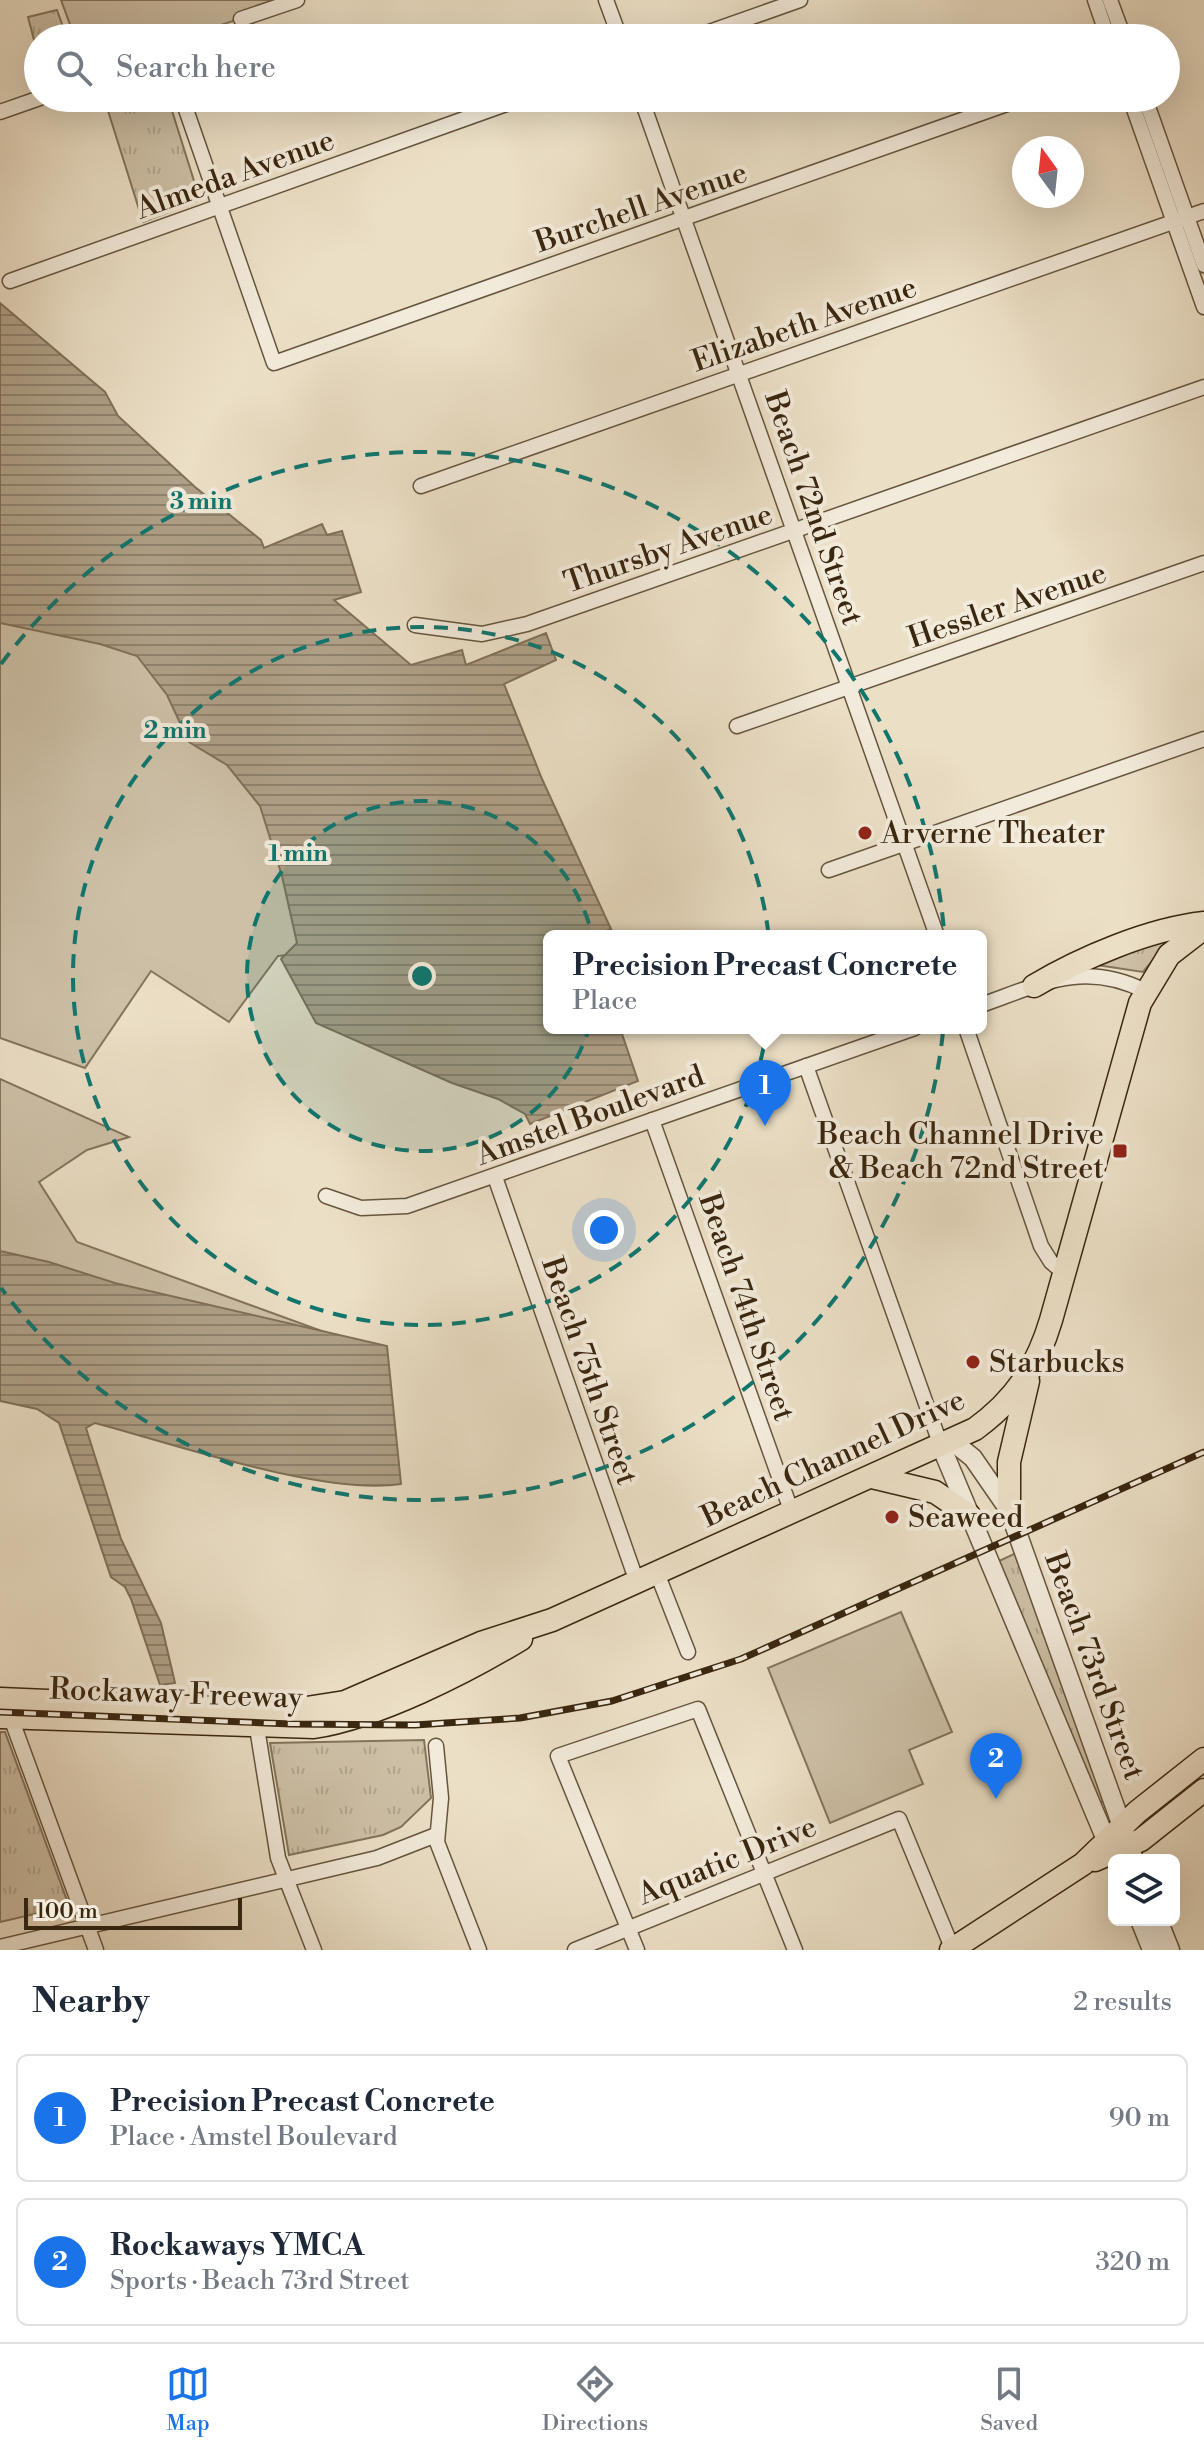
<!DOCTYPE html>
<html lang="en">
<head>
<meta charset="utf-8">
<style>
  body { margin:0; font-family:"Libre Bodoni",serif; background:#f2f2f3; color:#1f2937 }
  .controls { position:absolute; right:24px; bottom:24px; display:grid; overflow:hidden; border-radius:12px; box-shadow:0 8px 32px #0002 }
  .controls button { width:72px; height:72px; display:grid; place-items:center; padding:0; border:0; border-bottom:2px solid #e0e1e3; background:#fff; color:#1f2937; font:40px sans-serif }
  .compass { position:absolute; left:1012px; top:136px; width:72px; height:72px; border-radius:50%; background:#fff; box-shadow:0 8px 32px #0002; rotate:345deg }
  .scale { position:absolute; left:24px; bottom:20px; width:218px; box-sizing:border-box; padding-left:8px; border:4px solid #3a2710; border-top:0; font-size:22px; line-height:28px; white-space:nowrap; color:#3a2710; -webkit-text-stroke:6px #f2eada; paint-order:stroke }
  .you { position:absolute; left:604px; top:1230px; width:28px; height:28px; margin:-20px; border:6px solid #fff; border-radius:50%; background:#1a73e8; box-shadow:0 0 0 12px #1a73e833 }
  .badge { display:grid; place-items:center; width:52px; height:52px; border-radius:50%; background:#1a73e8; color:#fff; font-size:26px; font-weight:700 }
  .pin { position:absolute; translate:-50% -66px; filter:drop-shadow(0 2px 4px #0008) }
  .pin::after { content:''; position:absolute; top:42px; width:28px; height:24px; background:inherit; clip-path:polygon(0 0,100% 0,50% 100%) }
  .popup { position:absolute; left:543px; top:930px; width:444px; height:104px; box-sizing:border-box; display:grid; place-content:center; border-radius:12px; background:#fff; filter:drop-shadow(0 2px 6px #0005); font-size:26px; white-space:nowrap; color:#747a83 }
  .popup b { font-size:30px; color:#1f2937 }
  .popup::after { content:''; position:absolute; left:50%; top:100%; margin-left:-16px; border:16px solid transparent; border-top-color:#fff }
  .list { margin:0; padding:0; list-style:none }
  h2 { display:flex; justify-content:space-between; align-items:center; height:104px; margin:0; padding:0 32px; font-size:34px }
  h2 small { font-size:26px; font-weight:400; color:#747a83 }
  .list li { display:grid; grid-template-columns:52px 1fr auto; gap:24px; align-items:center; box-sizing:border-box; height:128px; margin:0 16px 16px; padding:0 16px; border:2px solid #e0e1e3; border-radius:12px }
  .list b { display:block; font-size:30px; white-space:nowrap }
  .list p { margin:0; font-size:26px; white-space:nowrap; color:#747a83 }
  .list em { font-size:26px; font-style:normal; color:#747a83 }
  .icon { flex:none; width:44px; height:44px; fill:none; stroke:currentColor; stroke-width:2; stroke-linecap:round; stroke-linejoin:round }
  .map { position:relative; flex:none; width:1204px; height:1950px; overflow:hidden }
  .search { position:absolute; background:#fff; box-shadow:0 8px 32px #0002; left:24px; right:24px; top:24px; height:88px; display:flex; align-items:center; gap:20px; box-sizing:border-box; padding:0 28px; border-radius:44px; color:#747a83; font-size:30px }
  .sheet { height:392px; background:#fff }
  nav { display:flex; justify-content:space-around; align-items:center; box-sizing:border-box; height:112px; border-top:2px solid #e0e1e3; background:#fff; font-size:22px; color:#747a83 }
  nav a { display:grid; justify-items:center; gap:4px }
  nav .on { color:#1a73e8 }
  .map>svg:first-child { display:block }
</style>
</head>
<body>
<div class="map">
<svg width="1204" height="1950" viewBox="0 0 1204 1950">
  <defs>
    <pattern id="grass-tufts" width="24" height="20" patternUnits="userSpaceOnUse" patternTransform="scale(2)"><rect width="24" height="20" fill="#cdc0a7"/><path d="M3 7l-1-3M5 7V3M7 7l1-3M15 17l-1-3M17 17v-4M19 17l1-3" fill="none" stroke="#b1a58f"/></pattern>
    <pattern id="water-rules" width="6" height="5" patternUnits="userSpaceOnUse" patternTransform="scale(2)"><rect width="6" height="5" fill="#afa088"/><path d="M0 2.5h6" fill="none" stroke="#8f826e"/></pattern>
  </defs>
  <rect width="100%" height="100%" fill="#ebdfc6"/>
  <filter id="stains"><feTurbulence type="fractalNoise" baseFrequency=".0025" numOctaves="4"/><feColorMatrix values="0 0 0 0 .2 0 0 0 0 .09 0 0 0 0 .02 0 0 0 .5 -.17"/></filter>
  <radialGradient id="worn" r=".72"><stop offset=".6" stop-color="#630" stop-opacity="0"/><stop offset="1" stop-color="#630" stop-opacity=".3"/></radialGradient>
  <!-- grass -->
  <g fill="url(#grass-tufts)" stroke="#84745c" stroke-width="2">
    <polygon points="57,10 67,38 38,38 38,55 28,17"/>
    <polygon points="104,98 168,98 200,200 143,222"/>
    <polygon points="1174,935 1143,972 1097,965"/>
    <polygon points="1016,1553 1106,1801 1097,1803 999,1561"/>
    <polygon points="0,1732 5,1732 69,1906 0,1922"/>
    <polygon points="424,1740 431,1798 401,1827 383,1835 289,1855 270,1743"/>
  </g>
  <!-- park -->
  <g fill="#cdc0a7" stroke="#84745c" stroke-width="2">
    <polygon points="61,0 297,0 181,38 75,38"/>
    <polygon points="0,616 105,623 251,767 304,940 287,955 278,956 229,1022 151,971 85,1068 0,1038"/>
    <polygon points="0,1079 129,1137 87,1150 39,1182 77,1242 360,1345 0,1268"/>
    <polygon points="901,1612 952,1732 909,1750 923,1784 830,1823 768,1668"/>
  </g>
  <!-- water -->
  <g fill="url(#water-rules)" stroke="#807058" stroke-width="2">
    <polygon points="0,303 105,392 118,416 195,487 261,540 264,548 322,524 327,535 342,531 361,592 334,600 411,665 462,650 466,665 546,633 556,660 504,684 542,779 611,929 594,936 549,936 549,1028 620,1028 638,1081 530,1124 525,1114 498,1099 452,1083 316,1023 281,959 297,943 282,876 260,806 227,765 189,742 167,695 137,656 100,644 0,623"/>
    <path d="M0 1251 49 1262 115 1283 387 1346 401 1484C324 1496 174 1444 95 1423L86 1428 121 1539 161 1623 175 1683 160 1685 131 1599 125 1587 111 1577 59 1423 37 1409 0 1401Z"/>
  </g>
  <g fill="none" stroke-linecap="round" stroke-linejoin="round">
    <defs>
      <g id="minor">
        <polyline points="606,0 620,38"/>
        <polyline points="1095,0 1108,38"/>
        <polyline points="1110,0 1124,38"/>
        <polyline points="241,19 297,0"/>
        <polyline points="692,38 800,0"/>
        <polyline points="182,98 274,363 1024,98"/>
        <polyline points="641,98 937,936"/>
        <polyline points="1130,98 1204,307"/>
        <polyline points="1145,98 1204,265"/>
        <polyline points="0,112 40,98"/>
        <polyline points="10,281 523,98"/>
        <polyline points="421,486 1204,211"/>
        <polyline points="415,625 482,634 527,624 1204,387"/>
        <polyline points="737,726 1204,563"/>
        <polyline points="829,870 1204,739"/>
        <path d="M981 1005C1041 984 1084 960 1145 991"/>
        <polyline points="966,1028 1041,1246 1051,1262 1064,1273"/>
        <polyline points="806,1066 941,1446"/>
        <polyline points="652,1120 792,1513"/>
        <polyline points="495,1177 637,1582"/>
        <polyline points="326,1196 361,1208 407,1206 915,1028"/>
        <polyline points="657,1573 688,1652"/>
        <polyline points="11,1718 96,1950"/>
        <polyline points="257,1728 278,1858 314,1950"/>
        <polyline points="436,1746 441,1798 437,1842 479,1950"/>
        <polyline points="0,1947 377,1858 436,1835"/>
        <polyline points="575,1950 899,1819 953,1950"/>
        <polyline points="637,1950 558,1756 698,1709 795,1950"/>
      </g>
      <g id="tertiary">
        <polyline points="952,1441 973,1458 1009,1510 1134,1860"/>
        <polyline points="941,1446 1112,1854"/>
        <polyline points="1140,1920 1152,1950"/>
        <polyline points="1158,1920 1170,1950"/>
      </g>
      <g id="primary">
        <path d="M1034 986C1081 958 1149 929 1204 923"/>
        <polyline points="872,1477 935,1492 969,1515"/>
        <polyline points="1009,1510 1009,1462 1028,1381"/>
        <path d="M0 1699 287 1711 345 1702 481 1643 552 1620 975 1429C1015 1400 1037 1367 1051 1320L1140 1003 1169 955 1204 928"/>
        <path d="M0 1717 314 1727C378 1717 465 1673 521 1639"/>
        <polyline points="1095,1860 1141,1840 1204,1790"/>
        <polyline points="951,1950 1083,1864 1137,1812 1204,1759"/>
      </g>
    </defs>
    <!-- minor casing -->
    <use href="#minor" stroke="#66553e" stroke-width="17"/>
    <!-- tertiary casing -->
    <use href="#tertiary" stroke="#66553e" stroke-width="21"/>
    <!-- primary casing -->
    <use href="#primary" stroke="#3a2710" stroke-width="25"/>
    <!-- minor -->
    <use href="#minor" stroke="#f2eada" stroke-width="14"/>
    <!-- tertiary -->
    <use href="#tertiary" stroke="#f2eada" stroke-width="18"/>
    <!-- primary -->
    <use href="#primary" stroke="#ebdfc6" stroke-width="22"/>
    <defs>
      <polyline id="rail" points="0,1712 291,1724 415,1725 520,1718 612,1701 741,1659 1204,1452"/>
    </defs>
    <!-- rail casing -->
    <use href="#rail" stroke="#3a2710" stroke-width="7"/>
    <!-- rail -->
    <use href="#rail" stroke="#f2eada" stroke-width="4" stroke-dasharray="12" stroke-linecap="butt"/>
  </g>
  <!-- distance rings -->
  <circle cx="422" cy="976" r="175" fill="#0f766e" fill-opacity=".12"/>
  <g fill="none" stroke="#0f766e" stroke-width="4" stroke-dasharray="14 10">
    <circle cx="422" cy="976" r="175"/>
    <circle cx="422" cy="976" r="349"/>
    <path d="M1 664A524 524 0 1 1 1 1288"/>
  </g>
  <!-- markers -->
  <g fill="#8f2418" stroke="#f2eada" stroke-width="3">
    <circle cx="865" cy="833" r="8"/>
    <rect x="1112" y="1143" width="16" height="16" rx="4"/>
    <circle cx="973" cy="1362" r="8"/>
    <circle cx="892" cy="1517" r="8"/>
  </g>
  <g text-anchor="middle" stroke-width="8" stroke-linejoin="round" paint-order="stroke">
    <!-- street labels -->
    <g font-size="30" fill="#3a2710" stroke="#f2eada">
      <text transform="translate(235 174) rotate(-20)" y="10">Almeda Avenue</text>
      <text transform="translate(641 207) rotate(-19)" y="10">Burchell Avenue</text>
      <text transform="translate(804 324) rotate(-19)" y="10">Elizabeth Avenue</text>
      <text transform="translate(814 508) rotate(71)" y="10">Beach 72nd Street</text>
      <text transform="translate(668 548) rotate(-19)" y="10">Thursby Avenue</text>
      <text transform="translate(1007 605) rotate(-19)" y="10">Hessler Avenue</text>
      <text transform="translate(590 1115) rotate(-20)" y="10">Amstel Boulevard</text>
      <text transform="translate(747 1307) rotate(71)" y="10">Beach 74th Street</text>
      <text transform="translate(590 1371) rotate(71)" y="10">Beach 75th Street</text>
      <text transform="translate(833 1458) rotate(-25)" y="10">Beach Channel Drive</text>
      <text transform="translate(1095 1666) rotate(70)" y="10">Beach 73rd Street</text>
      <text transform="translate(176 1693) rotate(2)" y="10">Rockaway Freeway</text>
      <text transform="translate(727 1860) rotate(-22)" y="10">Aquatic Drive</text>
    </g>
    <!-- poi labels -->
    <g font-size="30" fill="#3a2710" stroke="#f2eada" text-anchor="start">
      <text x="881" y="843">Arverne Theater</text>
      <text x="1104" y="1144" text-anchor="end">Beach Channel Drive<tspan x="1104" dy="34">&amp; Beach 72nd Street</tspan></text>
      <text x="989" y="1372">Starbucks</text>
      <text x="908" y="1527">Seaweed</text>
    </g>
  </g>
  <circle cx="422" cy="976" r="12" fill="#0f766e" stroke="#f2eada" stroke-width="4"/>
  <g font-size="24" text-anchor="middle" font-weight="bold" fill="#0f766e" stroke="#f2eada" stroke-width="8" stroke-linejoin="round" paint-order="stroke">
    <text x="201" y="509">3 min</text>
    <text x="175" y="738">2 min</text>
    <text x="298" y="861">1 min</text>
  </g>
  <rect width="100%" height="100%" filter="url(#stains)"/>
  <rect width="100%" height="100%" fill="url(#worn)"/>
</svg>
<div class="controls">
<button><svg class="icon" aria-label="layers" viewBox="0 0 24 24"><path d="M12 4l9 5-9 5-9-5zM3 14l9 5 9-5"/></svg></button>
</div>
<svg class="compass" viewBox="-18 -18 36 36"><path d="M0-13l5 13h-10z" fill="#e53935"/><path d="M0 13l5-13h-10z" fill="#747a83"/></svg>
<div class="scale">100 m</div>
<div class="you"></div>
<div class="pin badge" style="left:765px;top:1126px">1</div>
<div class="popup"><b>Precision Precast Concrete</b>Place</div>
<div class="pin badge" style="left:996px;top:1799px">2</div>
<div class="search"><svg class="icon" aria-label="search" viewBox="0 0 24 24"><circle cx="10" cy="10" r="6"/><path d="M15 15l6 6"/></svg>Search here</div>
</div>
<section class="sheet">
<h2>Nearby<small>2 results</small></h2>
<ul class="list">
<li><span class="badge">1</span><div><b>Precision Precast Concrete</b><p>Place · Amstel Boulevard</p></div><em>90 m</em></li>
<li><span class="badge">2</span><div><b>Rockaways YMCA</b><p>Sports · Beach 73rd Street</p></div><em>320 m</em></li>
</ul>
</section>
<nav>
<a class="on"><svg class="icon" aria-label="map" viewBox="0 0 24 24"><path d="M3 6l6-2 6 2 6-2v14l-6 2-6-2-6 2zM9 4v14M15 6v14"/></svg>Map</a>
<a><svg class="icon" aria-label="directions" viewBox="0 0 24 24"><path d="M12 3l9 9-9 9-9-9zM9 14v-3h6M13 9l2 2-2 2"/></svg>Directions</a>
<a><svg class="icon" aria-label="saved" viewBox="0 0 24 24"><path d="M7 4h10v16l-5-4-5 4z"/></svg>Saved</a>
</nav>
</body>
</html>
